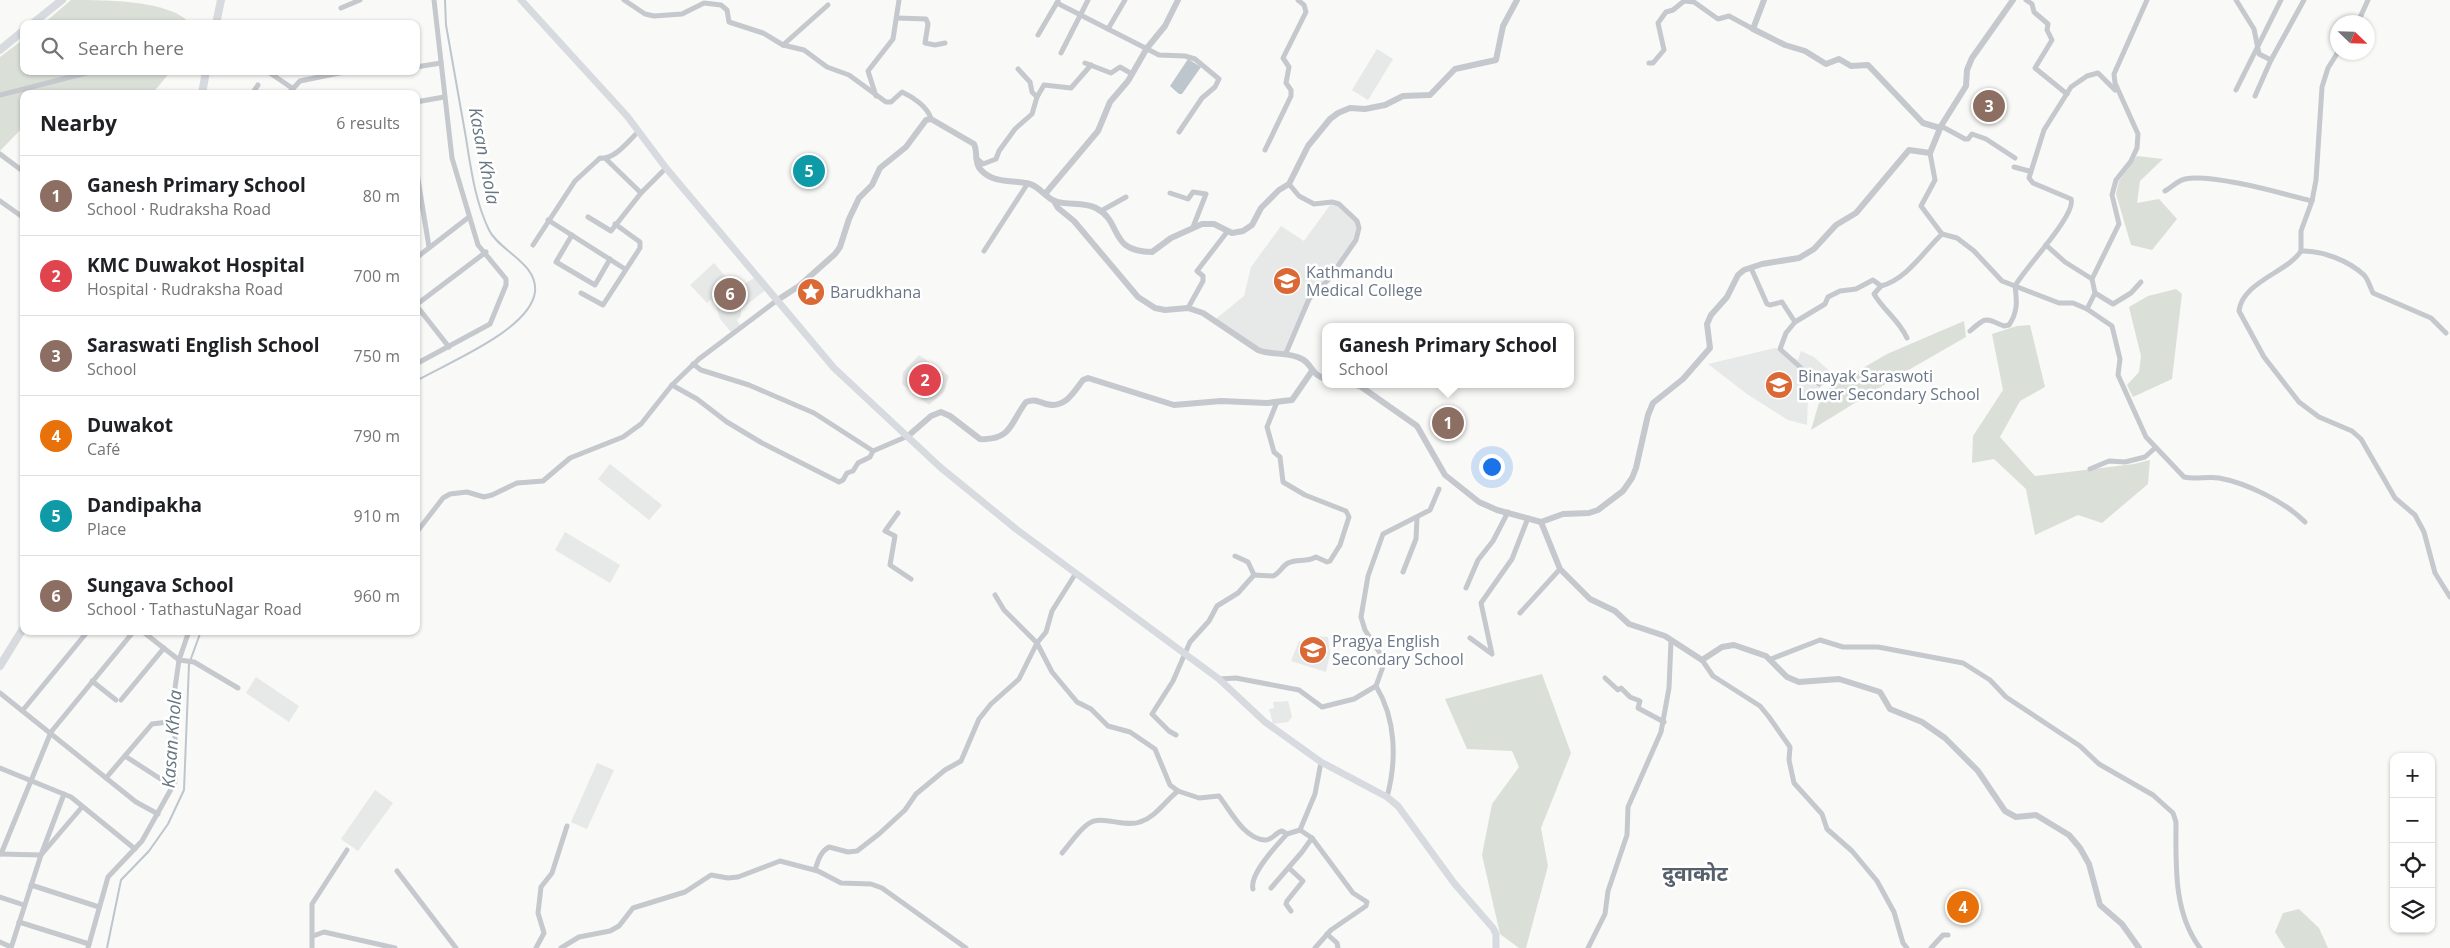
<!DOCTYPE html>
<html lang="en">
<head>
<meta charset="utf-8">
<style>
  body { margin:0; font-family:"Open Sans","Noto Sans Devanagari",sans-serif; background:#f6f6f6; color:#202124 }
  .controls { position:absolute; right:15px; bottom:15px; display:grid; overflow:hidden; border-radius:10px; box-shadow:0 1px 4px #0004 }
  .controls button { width:45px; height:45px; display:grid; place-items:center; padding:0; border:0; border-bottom:1px solid #e0e0e0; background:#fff; color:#202124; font:25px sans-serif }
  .compass { position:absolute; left:2330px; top:15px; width:45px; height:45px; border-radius:50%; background:#fff; box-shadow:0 1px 4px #0004; rotate:113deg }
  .you { position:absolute; left:1491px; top:466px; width:18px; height:18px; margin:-12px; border:4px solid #fff; border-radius:50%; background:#1a73e8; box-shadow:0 0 0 8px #1a73e833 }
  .badge { display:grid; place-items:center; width:32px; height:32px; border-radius:50%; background:#b45309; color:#fff; font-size:16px; font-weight:700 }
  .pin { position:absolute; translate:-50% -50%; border:2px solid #fff; box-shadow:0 1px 5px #0006 }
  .popup { position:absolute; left:1322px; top:323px; width:252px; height:65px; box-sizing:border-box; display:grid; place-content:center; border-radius:10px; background:#fff; filter:drop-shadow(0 1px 4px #0005); font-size:16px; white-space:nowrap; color:#757577 }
  .popup b { font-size:19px; color:#202124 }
  .popup::after { content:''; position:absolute; left:50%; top:100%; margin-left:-10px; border:10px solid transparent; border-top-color:#fff }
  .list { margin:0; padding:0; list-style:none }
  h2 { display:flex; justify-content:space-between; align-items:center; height:65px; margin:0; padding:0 20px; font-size:21px }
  h2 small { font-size:16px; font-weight:400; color:#757577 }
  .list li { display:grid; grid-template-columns:32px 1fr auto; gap:15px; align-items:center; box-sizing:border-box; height:80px; padding:0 20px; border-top:1px solid #e0e0e0 }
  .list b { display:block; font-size:19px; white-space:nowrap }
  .list p { margin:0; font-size:16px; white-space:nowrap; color:#757577 }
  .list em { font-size:16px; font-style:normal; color:#757577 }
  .icon { flex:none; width:28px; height:28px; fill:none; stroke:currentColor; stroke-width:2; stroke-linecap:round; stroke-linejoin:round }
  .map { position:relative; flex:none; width:2450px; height:948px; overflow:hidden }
  .search { position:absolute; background:#fff; box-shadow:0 1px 4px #0004; left:20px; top:20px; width:400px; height:55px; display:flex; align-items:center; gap:12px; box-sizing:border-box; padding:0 18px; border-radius:10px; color:#757577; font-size:19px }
  .panel { position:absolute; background:#fff; box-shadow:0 1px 4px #0004; left:20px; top:90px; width:400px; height:545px; border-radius:10px }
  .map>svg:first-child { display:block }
</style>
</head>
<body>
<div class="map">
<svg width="2450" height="948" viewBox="0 0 2450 948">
  <rect width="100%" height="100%" fill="#f9f9f7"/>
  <!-- built -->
  <g fill="#e7e8e8">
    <polygon points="1377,49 1393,59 1368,100 1352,90"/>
    <polygon points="1980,95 1995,104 1991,112 1999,116 1996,122 1986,117 1990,109 1975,102"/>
    <polygon points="1330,205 1338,206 1354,220 1359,228 1356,240 1329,279 1316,291 1286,353 1268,353 1212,322 1244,296 1251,267 1281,226 1304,241"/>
    <polygon points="714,263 736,289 756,277 767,289 741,309 741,316 737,320 740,325 731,332 720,319 716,306 711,299 707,303 690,285"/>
    <polygon points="1775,348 1798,360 1801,351 1814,357 1834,375 1808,398 1807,425 1788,420 1747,394 1708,364"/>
    <polygon points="919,355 949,376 944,392 929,405 902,384 903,372"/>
    <polygon points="1446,410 1456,415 1457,421 1447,437 1435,431"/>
    <polygon points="610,464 662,505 649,520 598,479"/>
    <polygon points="565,532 620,565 610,583 555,550"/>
    <polygon points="1314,636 1328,637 1330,654 1326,672 1291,661 1299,641 1312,646"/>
    <polygon points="256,677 299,706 289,722 246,693"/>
    <polygon points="1288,701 1292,717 1288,722 1273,724 1269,709 1274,708 1273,702"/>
    <polygon points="597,763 614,770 587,829 571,822"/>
    <polygon points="375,790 393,803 358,851 341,839"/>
  </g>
  <!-- green -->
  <g fill="#dae0d8">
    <path d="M71 0C104 0 172 0 190 24H43Z"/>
    <polygon points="24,39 24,71 171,71 152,94 24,94 24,126 0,151 0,57"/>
    <polygon points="2137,156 2163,159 2140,181 2137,203 2159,199 2177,219 2152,250 2131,245 2116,194 2119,181"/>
    <polygon points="2176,289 2182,294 2172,379 2133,397 2127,385 2139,372 2141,356 2129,307 2148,296"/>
    <polygon points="1964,321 1966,337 1905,372 1811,430 1822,392 1887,354"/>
    <polygon points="2030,325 2045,387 2020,401 2000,437 2035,476 2134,464 2150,460 2148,484 2102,523 2078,515 2035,535 2026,489 1994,459 1972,463 1973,436 2003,390 1992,334 2017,326"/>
    <polygon points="1542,674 1571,753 1541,828 1548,866 1526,948 1519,948 1500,934 1482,855 1492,804 1519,767 1512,751 1467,749 1445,699"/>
    <polygon points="2299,909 2319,928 2328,948 2285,948 2275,932 2283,913"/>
  </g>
  <!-- water -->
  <polygon fill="#bdc6cc" points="1188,59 1201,67 1182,94 1179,94 1170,86"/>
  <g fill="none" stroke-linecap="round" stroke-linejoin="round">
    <!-- stream -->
    <g stroke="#bdc6cc" stroke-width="2">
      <path d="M416 381C447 363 530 330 535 292 538 263 499 251 489 230 475 201 471 169 466 138 459 100 453 63 446 25L445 0"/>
      <polyline points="107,948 121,880 149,851 168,824 184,790 189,664 201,631"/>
    </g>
    <!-- minor -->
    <g stroke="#c5c8cc" stroke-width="5">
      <path d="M624 0 645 14 654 16 682 14 704 3 721 5 727 10 729 22 763 33 783 45 804 50 827 67 849 75 886 102H891L902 92C913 97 928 107 931 119"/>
      <polyline points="2026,0 2032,4 2034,12 2048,24 2047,30 2052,40 2035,68 2067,94"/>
      <path d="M2147 0 2114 74 2115 83 2138 134 2137 148 2131 161 2116 180 2112 195 2119 224 2092 279 2095 293 2087 309 2112 326 2120 359 2118 375 2146 437 2184 477C2195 480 2207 476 2219 478 2247 483 2285 502 2305 522"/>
      <polyline points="2236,0 2254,29 2259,54 2271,60"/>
      <polyline points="1057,3 1159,55 1185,56 1195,59 1219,79 1215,87 1202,98 1179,132"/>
      <polyline points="341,8 360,0"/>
      <polyline points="897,18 926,19 928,24 925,43 935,45 945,43"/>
      <polyline points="2358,22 2368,0"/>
      <polyline points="1108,29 1125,0"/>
      <polyline points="1038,35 1058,1"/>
      <polyline points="783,45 828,5"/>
      <path d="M2338 52 2328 68 2322 87 2316 180 2312 201 2301 231V251C2288 272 2242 282 2239 311L2264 357 2299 402 2319 417 2352 431 2361 439 2395 498 2415 515 2424 532 2435 573 2450 597"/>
      <polyline points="1061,53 1088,0"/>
      <polyline points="1085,63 1111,73 1120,67 1132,74"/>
      <polyline points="1649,63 1653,63 1664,50 1658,23 1666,12 1673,10 1684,1 1694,2 1718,19 1729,16 1753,29"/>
      <polyline points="416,67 441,63"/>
      <polyline points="1018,69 1030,82 1032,92 1037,97"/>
      <polyline points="267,71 292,88"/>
      <polyline points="370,71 391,71"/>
      <polyline points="2236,90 2281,0"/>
      <polyline points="252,94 258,85"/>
      <polyline points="288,94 300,81 349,71"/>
      <polyline points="0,95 90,72"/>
      <polyline points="876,96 868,71 893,39 899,0"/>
      <polyline points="2255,96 2271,60 2304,0"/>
      <polyline points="416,102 444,97"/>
      <polyline points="1941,126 1965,139 1968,139 1972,134 1986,139 2015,158"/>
      <polyline points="1265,150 1291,96 1291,90 1286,83 1289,67 1283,58 1306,12 1304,5 1298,0"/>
      <polyline points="0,154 24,172"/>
      <polyline points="976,158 983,164 996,159 999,151 1015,129 1032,114 1037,97 1044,85 1071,88 1091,65"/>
      <polyline points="606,159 641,193"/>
      <polyline points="416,167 429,247"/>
      <polyline points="2014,167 2029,171"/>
      <path d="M2165 191C2172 187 2177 181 2185 179 2211 173 2284 194 2312 201"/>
      <polyline points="1170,193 1188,199 1193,192 1206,194 1193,227"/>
      <polyline points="0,201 24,218"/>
      <polyline points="1101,211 1126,197"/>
      <polyline points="588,217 611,231 641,193 666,168"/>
      <polyline points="548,220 625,269"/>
      <polyline points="1942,234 1957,238 1974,251 2002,281 2059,303 2073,303 2087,309"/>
      <polyline points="572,235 556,262 595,285 610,259"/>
      <path d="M533 245 575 181 600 158C615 160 629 140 639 131"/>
      <polyline points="2046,245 2065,262 2092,279"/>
      <polyline points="984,251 1028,183"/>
      <path d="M2301 251C2322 250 2349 261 2364 275 2368 279 2370 287 2373 293L2431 318 2446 333"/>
      <polyline points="416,258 469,217"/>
      <polyline points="1751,268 1767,304 1770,305 1782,302 1795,322 1786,333 1780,349 1819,384"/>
      <path d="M1881 286 1874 294C1884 311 1899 320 1907 338"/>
      <polyline points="581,293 603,305 640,248 640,242 615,224"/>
      <polyline points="2095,293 2113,304 2131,293 2141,282"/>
      <polyline points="416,305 486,252"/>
      <polyline points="416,305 449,347"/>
      <polyline points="1188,308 1203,281 1203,276 1197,271 1227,232"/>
      <path d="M1795 322 1825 304 1828 297 1840 291 1856 289 1873 280 1881 286C1907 279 1924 251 1942 234L1921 206 1935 180 1930 153"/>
      <path d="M1970 331C1988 315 1985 319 2004 326L2009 325C2018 312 2017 300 2015 286 2024 269 2077 214 2071 199L2033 183 2029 178 2044 130 2071 87 2087 76 2098 73 2115 90"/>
      <polyline points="1286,353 1309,299 1329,279 1356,240 1359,228 1357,221 1339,204 1332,202 1314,204 1299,196 1289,184"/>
      <polyline points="416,364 490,324 506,285 506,279 478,245 452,158 434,0"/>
      <polyline points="693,364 701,370 749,385 814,413 873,451"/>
      <polyline points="672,385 697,399 727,422 762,443 839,482 843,480 847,473 853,471 858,463 870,457 873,451 908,436"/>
      <polyline points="2090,469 2109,461 2125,462 2145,457 2155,448"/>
      <polyline points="898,513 885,531 895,536 890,565 911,579"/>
      <polyline points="416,533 443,498 450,494 467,492 484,497 492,495 517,483 543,481 570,458 623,437 641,424 672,385 699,359 776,301"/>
      <polyline points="1235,556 1248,562 1254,575"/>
      <polyline points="1403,572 1416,539 1417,518"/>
      <polyline points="1466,588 1478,560 1493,541 1508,512"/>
      <path d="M995 595 1004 610 1037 643 1052 672 1077 702 1091 709 1108 726 1130 732 1155 749 1170 785 1178 791 1199 798 1219 796C1230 810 1244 839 1265 840 1271 841 1276 832 1282 831L1287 834 1300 830 1315 794 1321 762"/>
      <polyline points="1520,613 1560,569"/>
      <polyline points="142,631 179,660 194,662 238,688"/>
      <polyline points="1470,638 1492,654 1481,603 1512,559 1528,518"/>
      <path d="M1771 659 1820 640 1843 647H1878L1963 663 1990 680 2006 697 2080 746 2099 764 2153 795 2173 813 2176 822C2176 864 2173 912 2200 948"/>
      <polyline points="1702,660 1713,676 1760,706 1769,717 1790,747 1789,760 1794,783 1822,814 1827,829 1852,851 1877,881 1894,912 1903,943 1907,948"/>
      <polyline points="1605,678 1618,690 1621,688 1630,697 1640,701 1638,708 1664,722"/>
      <polyline points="1219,679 1236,678 1299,690 1322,707 1354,699 1376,686 1385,661 1365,630 1361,617 1368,576 1383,534 1430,510 1439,489"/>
      <polyline points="92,681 116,700"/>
      <path d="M1376 686C1396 719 1397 760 1387 797"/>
      <polyline points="0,693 136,802 158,814"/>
      <polyline points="121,700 164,648"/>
      <polyline points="23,710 88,631"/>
      <path d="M1176 735 1169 731 1152 714 1173 681 1190 642 1209 621 1217 606 1238 593 1254 575 1273 576C1280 573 1282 566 1288 563 1298 558 1305 563 1316 557L1327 562 1330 561 1340 545 1349 517 1346 511 1305 495 1283 482 1280 457 1274 452 1267 427 1277 402"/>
      <polyline points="125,756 173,787"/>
      <polyline points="0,768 71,797 135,849"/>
      <polyline points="106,778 152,724 176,721"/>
      <polyline points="1300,830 1312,838 1353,893 1367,902 1366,906 1331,930 1315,948"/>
      <path d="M1062 853C1070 844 1078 831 1088 824 1102 814 1123 828 1140 822 1156 817 1165 801 1178 791"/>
      <polyline points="0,854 41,855 82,807"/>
      <polyline points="1,854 51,732 134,631"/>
      <polyline points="1289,868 1303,881 1287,901 1286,904 1291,911"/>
      <path d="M815 870C818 861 820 852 829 847L848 852 857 851 879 834 905 810 916 794 945 770 961 761 979 719 991 704 1019 679 1037 643 1046 632 1052 611 1076 573"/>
      <polyline points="397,871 456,948"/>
      <polyline points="31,885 99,907"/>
      <polyline points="1271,888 1302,852 1312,838"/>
      <path d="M1253 889C1249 874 1277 845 1287 834"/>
      <polyline points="0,897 24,905"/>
      <polyline points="19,922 89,944"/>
      <polyline points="1327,934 1337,943 1338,948"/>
      <polyline points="313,936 324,932 395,948"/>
      <polyline points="0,942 11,947"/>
      <polyline points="11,948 41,855 64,794"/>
      <polyline points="88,948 108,877 142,841 175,782 175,688 179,660 189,631"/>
      <polyline points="312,948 312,904 347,850"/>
      <polyline points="536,948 544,933 538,913 541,887 552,873 567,826"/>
      <polyline points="561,948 579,937 610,931 619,926 633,908 685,892 711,875 728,878 738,877 780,861 818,871 841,883 871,884 882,888 966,948"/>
      <polyline points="1588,948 1605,914 1608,891 1627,835 1628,807 1661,732 1669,688 1671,641"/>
      <polyline points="1931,948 1943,935 1948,935"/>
    </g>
    <!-- tertiary -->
    <g stroke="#c5c8cc" stroke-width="6">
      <polyline points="1764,0 1753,29 1785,45 1805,51 1826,64 1839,59 1851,66 1868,65 1923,123 1940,128"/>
      <polyline points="1045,194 1098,131 1110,102 1128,81 1147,48 1165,26 1178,0"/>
      <path d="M1054 201 1058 208 1074 221 1138 297 1155 308 1165 310 1188 308 1203 313 1258 350C1273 356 1287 351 1302 359 1312 364 1312 376 1326 379"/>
      <path d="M776 301 799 286 835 254 840 247 849 219 859 198 872 185 880 168 906 147 926 120 931 119 974 144C978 152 974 162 980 169 994 185 1013 179 1030 184 1040 187 1046 198 1055 201 1068 206 1083 201 1096 208 1123 222 1108 252 1152 252L1171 238 1202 224H1214L1232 233 1243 231 1252 225 1261 208 1279 190 1289 184 1308 146 1330 119 1338 113 1350 108 1365 109 1385 105 1403 96 1430 95 1455 69 1496 60 1503 26 1517 0"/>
      <polyline points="1351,384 1360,386 1417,426 1445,475 1479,502 1497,510 1541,522"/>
      <path d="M908 436 931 416 941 412 950 416 980 439C1012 441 1011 421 1026 402 1034 399 1038 401 1046 404 1065 409 1073 393 1083 380L1088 378 1174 405 1221 401 1267 403 1292 400 1312 371"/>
      <polyline points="1541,522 1560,569 1590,599 1615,611 1629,624 1665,636 1702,660 1722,647 1734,645 1766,656 1787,677 1799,682 1839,679 1880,692 1890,709 1922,722 1945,738 1978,771 2005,811 2016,817 2036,815 2069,835 2080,848 2089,864 2100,905 2122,924 2139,948"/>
      <polyline points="1541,522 1563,514 1589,513 1598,510 1623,491 1632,478 1636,468 1648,415 1653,403 1683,379 1710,348 1707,324 1711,315 1727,297 1738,275 1744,270 1762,264 1799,258 1814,249 1836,225 1856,213 1909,150 1930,153 1941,126 1966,86 1967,70 1972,58 2013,0"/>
    </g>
    <!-- secondary -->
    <polyline stroke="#d7dbdf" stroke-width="7" points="521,0 627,116 666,168 834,368 940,467 1016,529 1219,679 1265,722 1321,762 1387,797 1398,806 1454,883 1493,928 1496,934 1496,948"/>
    <!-- primary -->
    <g stroke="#d7dbdf" stroke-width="8">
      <polyline points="32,24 62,0"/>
      <polyline points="216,24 221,0"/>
      <polyline points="0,50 24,30"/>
      <polyline points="202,94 206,71"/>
      <polyline points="0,666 24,627"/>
    </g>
  </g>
  <!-- icons -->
  <defs>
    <symbol id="university-disc" viewBox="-11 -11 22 22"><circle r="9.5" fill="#db6935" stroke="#fff"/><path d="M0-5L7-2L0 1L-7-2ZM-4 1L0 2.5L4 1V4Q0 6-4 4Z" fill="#fff"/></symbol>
    <symbol id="sight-disc" viewBox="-11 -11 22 22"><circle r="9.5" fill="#db6935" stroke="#fff"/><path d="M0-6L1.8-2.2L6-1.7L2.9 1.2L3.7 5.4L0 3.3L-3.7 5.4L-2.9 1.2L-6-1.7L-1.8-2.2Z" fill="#fff"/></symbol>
    <symbol id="school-disc" viewBox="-11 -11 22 22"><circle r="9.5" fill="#db6935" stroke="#fff"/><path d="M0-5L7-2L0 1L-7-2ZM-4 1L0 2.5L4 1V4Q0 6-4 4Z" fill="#fff"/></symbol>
  </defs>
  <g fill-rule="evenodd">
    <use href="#university-disc" x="1271" y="265" width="32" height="32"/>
    <use href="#sight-disc" x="795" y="276" width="32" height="32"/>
    <use href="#school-disc" x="1763" y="369" width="32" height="32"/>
    <use href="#school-disc" x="1297" y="634" width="32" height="32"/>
  </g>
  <g text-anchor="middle" stroke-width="5" stroke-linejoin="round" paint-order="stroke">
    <!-- poi labels -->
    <g font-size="16" fill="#6a7786" stroke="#fff" text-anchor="start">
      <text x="1306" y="278">Kathmandu<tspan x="1306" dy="18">Medical College</tspan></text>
      <text x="830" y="298">Barudkhana</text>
      <text x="1798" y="382">Binayak Saraswoti<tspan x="1798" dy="18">Lower Secondary School</tspan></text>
      <text x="1332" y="647">Pragya English<tspan x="1332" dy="18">Secondary School</tspan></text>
    </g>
    <!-- water labels -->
    <g font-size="18" font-style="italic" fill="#667781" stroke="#fff">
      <text transform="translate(484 156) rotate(79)" y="6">Kasan Khola</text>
      <text transform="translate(172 739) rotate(-86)" y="6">Kasan Khola</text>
    </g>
    <!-- district labels -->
    <g font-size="21" font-weight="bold" fill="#57616c" stroke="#fff">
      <text x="1695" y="881">दुवाकोट</text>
    </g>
  </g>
</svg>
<div class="controls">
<button>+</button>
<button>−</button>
<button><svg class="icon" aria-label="locate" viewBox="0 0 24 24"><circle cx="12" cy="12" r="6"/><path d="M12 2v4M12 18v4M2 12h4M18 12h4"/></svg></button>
<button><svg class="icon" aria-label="layers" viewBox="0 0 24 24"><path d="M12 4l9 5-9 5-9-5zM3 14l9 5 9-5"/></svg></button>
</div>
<svg class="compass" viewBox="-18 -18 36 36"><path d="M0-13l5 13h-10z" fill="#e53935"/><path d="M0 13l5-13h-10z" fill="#757577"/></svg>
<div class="you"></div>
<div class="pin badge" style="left:1448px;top:423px;background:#8d6e63">1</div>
<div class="popup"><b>Ganesh Primary School</b>School</div>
<div class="pin badge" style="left:925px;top:380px;background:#e0444e">2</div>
<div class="pin badge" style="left:1989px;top:106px;background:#8d6e63">3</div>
<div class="pin badge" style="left:1963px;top:907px;background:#e8710a">4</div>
<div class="pin badge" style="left:809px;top:171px;background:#0f9aa8">5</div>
<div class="pin badge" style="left:730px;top:294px;background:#8d6e63">6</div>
<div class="search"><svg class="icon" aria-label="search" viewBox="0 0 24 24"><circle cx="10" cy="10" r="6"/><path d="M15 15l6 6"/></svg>Search here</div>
<section class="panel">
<h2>Nearby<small>6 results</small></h2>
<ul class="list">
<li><span class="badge" style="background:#8d6e63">1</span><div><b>Ganesh Primary School</b><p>School · Rudraksha Road</p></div><em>80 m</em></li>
<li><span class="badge" style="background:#e0444e">2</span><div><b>KMC Duwakot Hospital</b><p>Hospital · Rudraksha Road</p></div><em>700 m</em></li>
<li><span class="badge" style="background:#8d6e63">3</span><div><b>Saraswati English School</b><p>School</p></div><em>750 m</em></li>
<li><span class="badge" style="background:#e8710a">4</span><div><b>Duwakot</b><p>Café</p></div><em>790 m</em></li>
<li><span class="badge" style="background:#0f9aa8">5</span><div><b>Dandipakha</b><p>Place</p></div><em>910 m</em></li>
<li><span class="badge" style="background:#8d6e63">6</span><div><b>Sungava School</b><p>School · TathastuNagar Road</p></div><em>960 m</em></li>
</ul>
</section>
</div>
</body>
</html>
